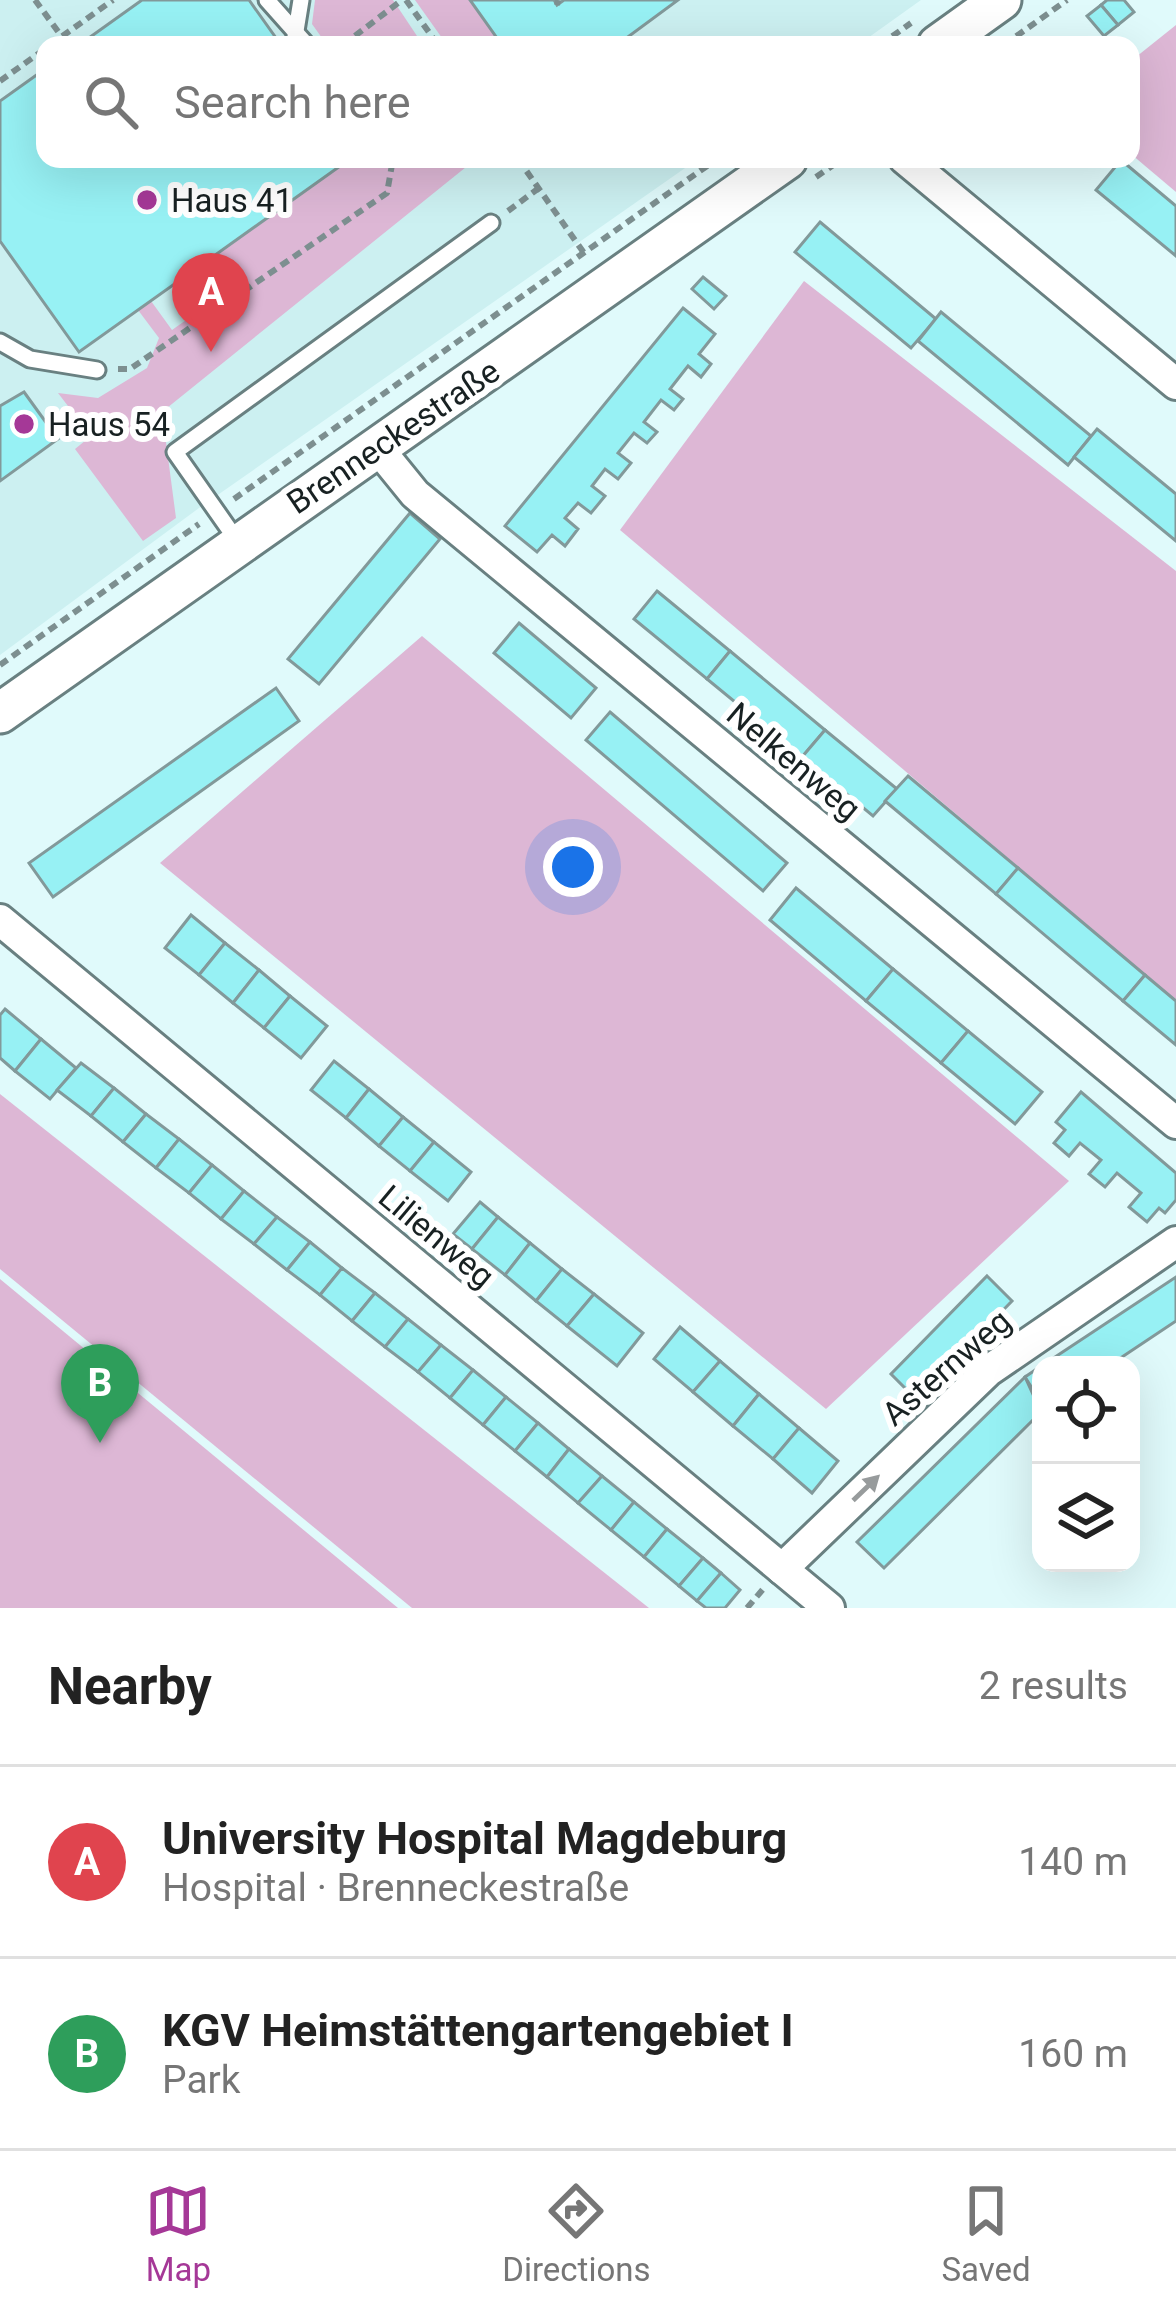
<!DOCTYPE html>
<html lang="en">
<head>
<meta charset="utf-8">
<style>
  body { margin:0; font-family:Roboto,sans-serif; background:#f6f6f6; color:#222 }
  .controls { position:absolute; right:36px; bottom:36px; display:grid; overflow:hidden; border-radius:24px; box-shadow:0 12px 48px #0002 }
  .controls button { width:108px; height:108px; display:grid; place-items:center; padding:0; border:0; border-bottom:3px solid #e0e0e0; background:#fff; color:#222; font:60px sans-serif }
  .you { position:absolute; left:573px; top:867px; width:42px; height:42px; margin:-30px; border:9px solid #fff; border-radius:50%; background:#1a73e8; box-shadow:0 0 0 18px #1a73e833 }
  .badge { display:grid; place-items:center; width:78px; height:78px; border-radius:50%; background:#a53897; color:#fff; font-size:39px; font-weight:700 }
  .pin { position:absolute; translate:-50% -99px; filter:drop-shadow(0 3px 6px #0008) }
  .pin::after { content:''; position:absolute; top:63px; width:42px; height:36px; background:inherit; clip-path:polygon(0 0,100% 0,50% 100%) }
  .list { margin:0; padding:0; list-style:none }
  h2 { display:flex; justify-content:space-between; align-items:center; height:156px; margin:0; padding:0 48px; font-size:51px }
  h2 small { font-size:39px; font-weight:400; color:#767676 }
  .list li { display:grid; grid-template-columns:78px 1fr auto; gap:36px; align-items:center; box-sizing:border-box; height:192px; padding:0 48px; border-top:3px solid #e0e0e0 }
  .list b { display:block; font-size:45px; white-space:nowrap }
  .list p { margin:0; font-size:39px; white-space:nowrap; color:#767676 }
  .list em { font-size:39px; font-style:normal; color:#767676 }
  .icon { flex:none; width:66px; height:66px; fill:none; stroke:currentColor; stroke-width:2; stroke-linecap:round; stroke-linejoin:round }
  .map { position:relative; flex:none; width:1176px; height:1608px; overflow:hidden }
  .search { position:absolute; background:#fff; box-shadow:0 12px 48px #0002; left:36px; right:36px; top:36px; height:132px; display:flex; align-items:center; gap:30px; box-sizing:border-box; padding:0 42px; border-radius:24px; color:#767676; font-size:45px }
  .sheet { height:540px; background:#fff }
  nav { display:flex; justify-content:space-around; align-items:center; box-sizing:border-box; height:168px; border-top:3px solid #e0e0e0; background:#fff; font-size:33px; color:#767676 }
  nav a { display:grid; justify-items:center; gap:6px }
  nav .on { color:#a53897 }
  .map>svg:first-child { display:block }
</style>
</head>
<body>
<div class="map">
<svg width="1176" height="1608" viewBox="0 0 1176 1608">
  <rect width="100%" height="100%" fill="#e0fafb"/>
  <!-- built -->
  <polygon fill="#ccf0f1" points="0,0 921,0 858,45 45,45 45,159 698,159 199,508 0,655"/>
  <!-- green -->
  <g fill="#ddb7d5">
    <polygon points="315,0 393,0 423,45 327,45 312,24"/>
    <polygon points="415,0 470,0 502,45 447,45"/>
    <polygon points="1176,25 1176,192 1131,154 1131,61"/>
    <polygon points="350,159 476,159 162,412 176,518 143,541 75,449 91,436 58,393 98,398 147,368 159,338 138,310 151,301 172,330 196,313 176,283"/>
    <polygon points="804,281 1176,571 1176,1000 620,530"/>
    <polygon points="422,636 1069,1181 826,1409 160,863"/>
    <polygon points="0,1094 649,1608 412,1608 0,1269"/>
    <polygon points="0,1279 398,1608 0,1608"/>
  </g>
  <!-- building -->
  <g fill="#97f1f4" stroke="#82999a" stroke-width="3">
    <polygon points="142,0 249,0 281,45 79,45"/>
    <polygon points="470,0 554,0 557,5 564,0 678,0 617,45 502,45"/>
    <polygon points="1107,0 1124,0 1134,12 1118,25 1101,5"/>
    <polygon points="1101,5 1118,25 1104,36 1087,16"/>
    <polygon points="45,69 45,159 350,159 79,352 0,241 0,101"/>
    <polygon points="1121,160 1176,206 1176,256 1096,190"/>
    <polygon points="820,222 936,319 911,348 795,252"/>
    <polygon points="703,277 726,296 714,309 692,289"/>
    <polygon points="683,308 715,334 699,354 711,364 701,377 688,366 670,389 683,399 674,410 661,400 644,422 657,432 647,443 634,433 618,453 631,463 618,479 605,469 592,486 605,496 591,513 578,503 565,518 578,529 565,546 552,535 537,552 505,526"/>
    <polygon points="941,312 1091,436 1068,465 918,341"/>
    <polygon points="24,392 58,439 0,481 0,406"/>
    <polygon points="1097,429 1176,494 1176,541 1074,457"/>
    <polygon points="410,513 440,539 319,684 288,659"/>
    <polygon points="657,591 730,651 707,679 634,619"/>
    <polygon points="519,623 596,688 571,718 494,653"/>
    <polygon points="730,651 825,730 802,757 707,679"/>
    <polygon points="276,688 299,721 53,897 29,863"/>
    <polygon points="610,712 787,863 763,891 586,740"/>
    <polygon points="825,730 897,789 873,816 802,757"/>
    <polygon points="908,776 1018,868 996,894 885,801"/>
    <polygon points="1018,868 1145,975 1123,1001 996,894"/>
    <polygon points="796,888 893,969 866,1001 770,920"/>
    <polygon points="191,915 225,943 199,975 165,948"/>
    <polygon points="225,943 259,970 233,1003 199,975"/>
    <polygon points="893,969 968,1031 941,1063 866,1001"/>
    <polygon points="259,970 290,996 264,1028 233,1003"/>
    <polygon points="1145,975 1176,1001 1176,1045 1123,1001"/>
    <polygon points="290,996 327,1026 301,1058 264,1028"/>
    <polygon points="5,1009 41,1039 15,1071 0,1058 0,1015"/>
    <polygon points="968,1031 1042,1092 1015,1124 941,1063"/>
    <polygon points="41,1039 76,1068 50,1099 15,1071"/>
    <polygon points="334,1061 369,1089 346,1118 311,1090"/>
    <polygon points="81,1063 114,1088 91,1116 57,1090"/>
    <polygon points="114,1088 146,1114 123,1142 91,1116"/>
    <polygon points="369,1089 403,1117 379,1146 346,1118"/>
    <polygon points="1081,1092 1176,1173 1176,1200 1165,1213 1159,1208 1147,1222 1129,1207 1141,1193 1117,1173 1105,1187 1089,1174 1101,1160 1080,1143 1069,1156 1054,1143 1065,1130 1056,1122"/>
    <polygon points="146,1114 179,1139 156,1168 123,1142"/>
    <polygon points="403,1117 434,1142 410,1171 379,1146"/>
    <polygon points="179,1139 212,1165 189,1193 156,1168"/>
    <polygon points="434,1142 471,1172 448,1201 410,1171"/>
    <polygon points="212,1165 244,1191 221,1219 189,1193"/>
    <polygon points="244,1191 277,1217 254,1244 221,1219"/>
    <polygon points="480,1202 498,1217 472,1249 453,1234"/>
    <polygon points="277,1217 310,1242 287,1270 254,1244"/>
    <polygon points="498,1217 530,1243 505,1275 472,1249"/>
    <polygon points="310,1242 342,1268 320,1295 287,1270"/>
    <polygon points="530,1243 562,1269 536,1301 505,1275"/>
    <polygon points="342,1268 375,1293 352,1321 320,1295"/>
    <polygon points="562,1269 594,1294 567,1326 536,1301"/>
    <polygon points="987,1276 1012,1301 916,1399 891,1374"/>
    <polygon points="1176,1277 1176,1321 1110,1365 1043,1365"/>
    <polygon points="375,1293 408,1319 385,1347 352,1321"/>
    <polygon points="594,1294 643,1333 617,1366 567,1326"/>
    <polygon points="408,1319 441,1345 418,1372 385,1347"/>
    <polygon points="680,1327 720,1361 693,1392 654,1359"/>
    <polygon points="441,1345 473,1370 450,1398 418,1372"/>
    <polygon points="720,1361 759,1394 733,1426 693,1392"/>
    <polygon points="1041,1366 1041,1402 1025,1377"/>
    <polygon points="473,1370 506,1397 483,1425 450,1398"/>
    <polygon points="1025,1377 1041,1412 884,1568 857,1542"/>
    <polygon points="759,1394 799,1428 773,1459 733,1426"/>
    <polygon points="506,1397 538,1423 515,1451 483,1425"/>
    <polygon points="538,1423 569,1449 547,1477 515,1451"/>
    <polygon points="799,1428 838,1461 812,1493 773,1459"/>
    <polygon points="569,1449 602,1476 578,1503 547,1477"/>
    <polygon points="602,1476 634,1502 611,1530 578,1503"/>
    <polygon points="634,1502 667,1529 644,1557 611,1530"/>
    <polygon points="667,1529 703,1558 679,1586 644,1557"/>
    <polygon points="703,1558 721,1573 697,1601 679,1586"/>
    <polygon points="721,1573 740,1590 725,1608 706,1608 697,1601"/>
  </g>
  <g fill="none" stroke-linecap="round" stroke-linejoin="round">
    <defs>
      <g id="service">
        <polyline points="267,0 307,45"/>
        <polyline points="295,37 301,0"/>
        <polyline points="0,342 30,359 97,370"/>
        <polyline points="238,542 175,452 491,223"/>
      </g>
      <g id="minor">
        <polyline points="905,159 1176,384"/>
        <polyline points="376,446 415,494 1176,1123"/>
        <polyline points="0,920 829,1608"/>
        <polyline points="782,1569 988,1371 1176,1242"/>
      </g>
      <g id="tertiary">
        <polyline points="938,45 1001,0"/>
        <polyline points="0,713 787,159"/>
      </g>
    </defs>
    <!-- service casing -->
    <use href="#service" stroke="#698081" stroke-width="21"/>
    <!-- minor casing -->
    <use href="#minor" stroke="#698081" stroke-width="36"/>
    <!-- tertiary casing -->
    <use href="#tertiary" stroke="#698081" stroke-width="45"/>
    <!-- path -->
    <g stroke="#7d8f90" stroke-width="6" stroke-dasharray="9 6" stroke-linecap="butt">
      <polyline points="35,0 68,45"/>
      <polyline points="406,0 438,45"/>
      <polyline points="557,5 558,0"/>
      <polyline points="50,45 113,0"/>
      <polyline points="343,45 402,0"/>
      <polyline points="880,45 911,23"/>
      <polyline points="1004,45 1067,0"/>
      <polyline points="0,81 45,49"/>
      <polyline points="518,159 584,253"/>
      <polyline points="816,177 842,159"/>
      <polyline points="508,211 539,188"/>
      <polyline points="118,369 130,369 387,193 393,159"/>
      <polyline points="234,499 717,159"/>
      <polyline points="0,665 199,524"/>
      <polyline points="747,1608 764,1588"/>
    </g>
    <!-- service -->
    <use href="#service" stroke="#fff" stroke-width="15"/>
    <!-- minor -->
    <use href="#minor" stroke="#fff" stroke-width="30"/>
    <!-- tertiary -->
    <use href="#tertiary" stroke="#fff" stroke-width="39"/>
  </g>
  <!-- one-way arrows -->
  <defs><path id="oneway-solid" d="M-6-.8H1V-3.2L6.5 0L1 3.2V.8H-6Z" transform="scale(3)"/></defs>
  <use fill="#979b9c" href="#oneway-solid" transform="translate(866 1488) rotate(-44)"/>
  <!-- markers -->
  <g fill="#a53897" stroke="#fff" stroke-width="4.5">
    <circle cx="147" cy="200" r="12"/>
    <circle cx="24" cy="424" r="12"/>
  </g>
  <g text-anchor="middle" stroke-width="12" stroke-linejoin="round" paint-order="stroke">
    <!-- poi labels -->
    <g font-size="33" fill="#182122" stroke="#fff" text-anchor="start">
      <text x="171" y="212">Haus 41</text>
      <text x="48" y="436">Haus 54</text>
    </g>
    <!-- street labels -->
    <g font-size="33" fill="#182122" stroke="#fff">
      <text transform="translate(393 436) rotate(-34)" y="12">Brenneckestraße</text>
      <text transform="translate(794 761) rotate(40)" y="12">Nelkenweg</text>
      <text transform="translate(437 1236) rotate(40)" y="12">Lilienweg</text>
      <text transform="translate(946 1367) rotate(-41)" y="12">Asternweg</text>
    </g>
  </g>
</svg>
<div class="controls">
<button><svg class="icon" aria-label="locate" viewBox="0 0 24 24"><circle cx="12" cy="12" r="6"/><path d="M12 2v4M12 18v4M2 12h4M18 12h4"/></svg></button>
<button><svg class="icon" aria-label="layers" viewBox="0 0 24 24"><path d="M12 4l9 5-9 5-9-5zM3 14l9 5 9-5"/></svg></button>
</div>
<div class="you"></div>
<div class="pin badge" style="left:211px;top:352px;background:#e0444e">A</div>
<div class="pin badge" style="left:100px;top:1443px;background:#2e9e5b">B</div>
<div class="search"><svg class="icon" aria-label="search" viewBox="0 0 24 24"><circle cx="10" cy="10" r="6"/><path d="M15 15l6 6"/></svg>Search here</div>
</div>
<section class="sheet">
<h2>Nearby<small>2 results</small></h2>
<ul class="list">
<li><span class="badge" style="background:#e0444e">A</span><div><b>University Hospital Magdeburg</b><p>Hospital · Brenneckestraße</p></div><em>140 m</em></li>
<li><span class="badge" style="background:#2e9e5b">B</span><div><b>KGV Heimstättengartengebiet I</b><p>Park</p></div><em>160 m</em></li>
</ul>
</section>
<nav>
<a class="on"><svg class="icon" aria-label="map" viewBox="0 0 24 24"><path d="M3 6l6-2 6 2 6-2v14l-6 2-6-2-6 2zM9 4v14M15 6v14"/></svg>Map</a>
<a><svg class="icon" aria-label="directions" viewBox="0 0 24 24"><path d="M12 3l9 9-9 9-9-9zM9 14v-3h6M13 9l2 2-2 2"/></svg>Directions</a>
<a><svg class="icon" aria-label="saved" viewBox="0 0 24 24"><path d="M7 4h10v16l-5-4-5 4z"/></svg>Saved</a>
</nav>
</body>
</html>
